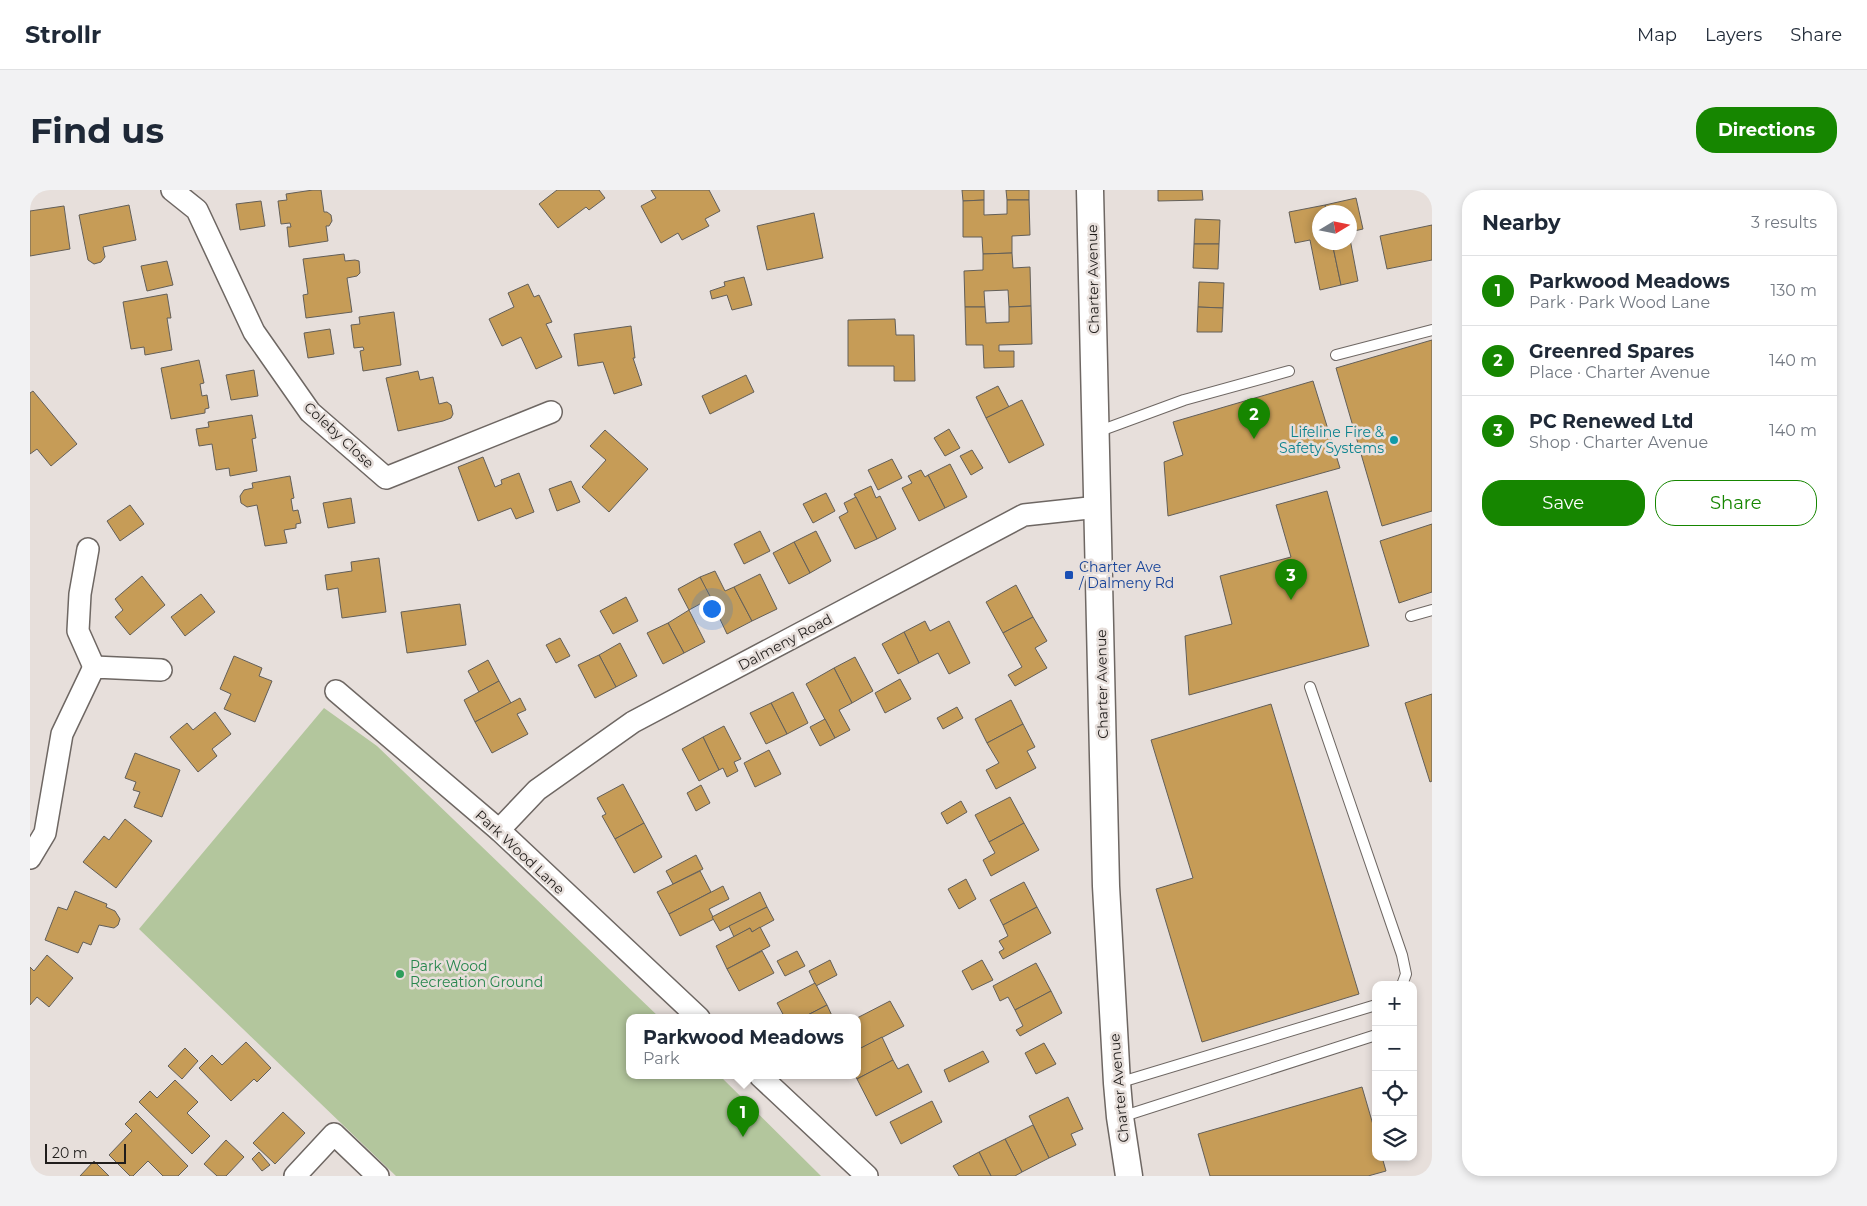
<!DOCTYPE html>
<html lang="en">
<head>
<meta charset="utf-8">
<style>
  body { margin:0; font-family:Montserrat,sans-serif; background:#f2f2f3; color:#1f2937 }
  .controls { position:absolute; right:15px; bottom:15px; display:grid; overflow:hidden; border-radius:10px; box-shadow:0 2px 8px #0003 }
  .controls button { width:45px; height:45px; display:grid; place-items:center; padding:0; border:0; border-bottom:1px solid #e0e1e3; background:#fff; color:#1f2937; font:25px sans-serif }
  .compass { position:absolute; left:1282px; top:15px; width:45px; height:45px; border-radius:50%; background:#fff; box-shadow:0 2px 8px #0003; rotate:80deg }
  .scale { position:absolute; left:15px; bottom:12px; width:81px; box-sizing:border-box; padding-left:5px; border:2px solid #201d1b; border-top:0; font-size:14px; line-height:18px; white-space:nowrap; color:#201d1b; -webkit-text-stroke:4px #e7dfdb; paint-order:stroke }
  .you { position:absolute; left:681px; top:418px; width:18px; height:18px; margin:-12px; border:4px solid #fff; border-radius:50%; background:#1a73e8; box-shadow:0 0 0 8px #1a73e833 }
  .badge { display:grid; place-items:center; width:32px; height:32px; border-radius:50%; background:#168600; color:#fff; font-size:16px; font-weight:700 }
  .pin { position:absolute; translate:-50% -41px; filter:drop-shadow(0 1px 2px #0008) }
  .pin::after { content:''; position:absolute; top:26px; width:18px; height:15px; background:inherit; clip-path:polygon(0 0,100% 0,50% 100%) }
  .popup { position:absolute; left:596px; top:824px; width:235px; height:65px; box-sizing:border-box; display:grid; place-content:center; border-radius:10px; background:#fff; filter:drop-shadow(0 1px 4px #0005); font-size:16px; white-space:nowrap; color:#747a83 }
  .popup b { font-size:19px; color:#1f2937 }
  .popup::after { content:''; position:absolute; left:50%; top:100%; margin-left:-10px; border:10px solid transparent; border-top-color:#fff }
  .list { margin:0; padding:0; list-style:none }
  h2 { display:flex; justify-content:space-between; align-items:center; height:65px; margin:0; padding:0 20px; font-size:21px }
  h2 small { font-size:16px; font-weight:400; color:#747a83 }
  .list li { display:grid; grid-template-columns:32px 1fr auto; gap:15px; align-items:center; box-sizing:border-box; height:70px; padding:0 20px; border-top:1px solid #e0e1e3 }
  .list b { display:block; font-size:19px; white-space:nowrap }
  .list p { margin:0; font-size:16px; white-space:nowrap; color:#747a83 }
  .list em { font-size:16px; font-style:normal; color:#747a83 }
  .actions { display:flex; gap:10px; padding:15px 20px }
  .actions a { flex:1; padding:11px 0; border:1px solid #168600; border-radius:20px; text-align:center; font-size:18px; color:#168600 }
  .actions .main { background:#168600; color:#fff }
  .icon { flex:none; width:28px; height:28px; fill:none; stroke:currentColor; stroke-width:2; stroke-linecap:round; stroke-linejoin:round }
  .map { position:relative; flex:none; width:1402px; height:986px; overflow:hidden; border-radius:20px }
  header { display:flex; align-items:center; gap:30px; box-sizing:border-box; height:70px; padding:0 25px; background:#fff; border-bottom:1px solid #e0e1e3 }
  header strong { font-size:24px }
  nav { display:flex; gap:28px; margin-inline-start:auto; font-size:18px }
  .intro { display:flex; align-items:center; justify-content:space-between; box-sizing:border-box; height:120px; padding:0 30px }
  h1 { margin:0; font-size:35px }
  .button { padding:12px 22px; border-radius:20px; background:#168600; color:#fff; font-size:18px; font-weight:700 }
  main { display:flex; gap:30px; padding:0 30px }
  aside { flex:1; background:#fff; border-radius:20px; box-shadow:0 2px 8px #0003 }
  .map>svg:first-child { display:block }
</style>
</head>
<body>
<header>
<strong>Strollr</strong>
<nav><a>Map</a><a>Layers</a><a>Share</a></nav>
</header>
<div class="intro"><h1>Find us</h1><a class="button">Directions</a></div>
<main>
<div class="map">
<svg width="1402" height="986" viewBox="0 0 1402 986">
  <rect width="100%" height="100%" fill="#e7dfdb"/>
  <!-- green -->
  <polygon fill="#b3c69d" points="294,518 347,556 630,828 599,828 599,886 690,886 791,986 366,986 109,739"/>
  <!-- building -->
  <g fill="#c69c57" stroke="#635f59">
    <polygon points="283,0 291,0 294,22 297,22 301,25 302,31 299,36 296,36 298,51 259,57 257,37 261,37 260,33 251,34 248,11 257,10 256,4"/>
    <polygon points="527,0 569,0 575,8 559,20 556,17 528,38 509,14"/>
    <polygon points="621,0 679,0 690,21 675,29 679,36 652,50 648,43 631,53 611,16 626,8"/>
    <polygon points="932,0 954,0 954,10 933,11"/>
    <polygon points="976,0 999,0 999,10 977,10"/>
    <polygon points="1128,0 1172,0 1173,10 1128,11"/>
    <polygon points="1326,8 1333,39 1320,42 1320,22 1296,22 1295,15"/>
    <polygon points="954,10 954,25 977,24 977,10 999,10 1000,45 982,46 982,63 953,64 952,47 933,47 933,11"/>
    <polygon points="231,11 235,36 210,40 206,14"/>
    <polygon points="99,15 106,50 73,57 75,67 71,72 64,74 58,70 49,25"/>
    <polygon points="1295,15 1296,22 1290,22 1290,52 1302,52 1311,95 1290,100 1280,50 1265,53 1259,22"/>
    <polygon points="34,16 40,59 0,66 0,21"/>
    <polygon points="784,23 793,68 737,80 727,36"/>
    <polygon points="1165,29 1190,30 1189,54 1164,54"/>
    <polygon points="1402,35 1402,70 1357,79 1350,46"/>
    <polygon points="1320,49 1328,91 1311,95 1302,52 1320,52"/>
    <polygon points="1164,54 1189,54 1188,79 1163,78"/>
    <polygon points="982,63 983,78 1000,77 1001,116 979,117 978,100 954,101 955,117 935,117 934,81 953,80 953,64"/>
    <polygon points="314,64 315,71 325,70 329,71 330,83 327,86 317,88 322,122 276,128 273,105 278,104 273,69"/>
    <polygon points="137,71 143,95 117,101 111,76"/>
    <polygon points="714,87 722,115 702,120 697,105 682,109 680,101 695,96 694,92"/>
    <polygon points="1169,92 1194,93 1193,118 1168,117"/>
    <polygon points="498,94 504,107 509,105 522,132 516,134 532,167 506,179 491,147 472,156 459,129 484,117 478,103"/>
    <polygon points="137,104 141,128 137,128 142,160 115,165 114,157 101,159 93,112"/>
    <polygon points="1001,116 1002,154 969,155 969,161 984,161 984,177 954,178 953,155 936,155 935,117 955,117 956,133 979,132 979,117"/>
    <polygon points="1168,117 1193,118 1192,142 1167,142"/>
    <polygon points="364,122 371,175 333,181 330,161 334,160 333,157 324,158 321,135 330,134 329,127"/>
    <polygon points="865,129 866,145 884,145 885,191 864,191 864,176 818,176 818,130"/>
    <polygon points="601,136 605,168 603,168 612,195 584,204 573,172 548,176 544,144"/>
    <polygon points="300,139 304,164 278,168 274,143"/>
    <polygon points="1402,150 1402,321 1352,336 1306,178"/>
    <polygon points="169,170 174,193 170,194 172,206 177,205 179,218 175,219 175,223 141,229 131,178"/>
    <polygon points="224,180 228,206 201,210 196,185"/>
    <polygon points="388,181 390,190 403,187 409,214 417,212 421,215 423,224 421,228 413,231 368,241 356,188"/>
    <polygon points="716,185 724,202 680,224 672,206"/>
    <polygon points="1283,191 1310,278 1138,326 1134,272 1153,265 1143,232"/>
    <polygon points="968,196 979,217 956,228 946,207"/>
    <polygon points="3,201 47,254 21,276 7,259 0,264 0,203"/>
    <polygon points="992,210 1014,255 979,273 956,228"/>
    <polygon points="222,225 226,248 222,249 227,281 200,286 199,278 186,280 182,254 169,256 166,239 179,237 178,232"/>
    <polygon points="919,239 930,258 915,266 904,248"/>
    <polygon points="575,240 618,279 579,322 552,297 576,270 560,256"/>
    <polygon points="942,260 953,278 941,285 930,266"/>
    <polygon points="453,267 465,297 472,294 471,290 489,283 504,322 486,329 481,318 448,331 428,277"/>
    <polygon points="862,269 872,288 848,300 838,280"/>
    <polygon points="920,274 937,307 915,318 898,285"/>
    <polygon points="891,280 895,287 898,285 915,318 889,331 872,298 882,293 878,286"/>
    <polygon points="260,286 264,308 261,309 263,321 268,320 271,333 266,334 266,338 254,340 257,353 235,356 227,315 217,317 211,313 210,306 214,300 223,298 222,293"/>
    <polygon points="541,291 550,312 527,321 519,299"/>
    <polygon points="841,296 846,308 850,306 866,339 847,349 824,304"/>
    <polygon points="1297,301 1339,456 1159,505 1155,446 1202,434 1190,386 1261,367 1246,315"/>
    <polygon points="796,303 805,321 783,333 773,314"/>
    <polygon points="826,307 847,349 825,359 809,327 818,322 814,313"/>
    <polygon points="321,308 325,333 298,338 293,313"/>
    <polygon points="100,315 114,334 90,351 77,331"/>
    <polygon points="1402,334 1402,402 1369,413 1350,351"/>
    <polygon points="730,341 740,361 714,374 704,354"/>
    <polygon points="786,341 801,371 780,383 764,352"/>
    <polygon points="764,352 780,383 759,394 743,363"/>
    <polygon points="349,368 356,422 312,428 308,398 297,400 295,385 322,381 321,372"/>
    <polygon points="685,381 695,401 704,397 722,431 697,444 670,387"/>
    <polygon points="730,384 747,419 722,431 704,397"/>
    <polygon points="112,386 135,415 100,445 85,427 93,420 85,409"/>
    <polygon points="670,387 681,408 659,420 648,399"/>
    <polygon points="986,395 1003,427 973,443 956,412"/>
    <polygon points="171,404 185,422 155,446 141,427"/>
    <polygon points="596,407 608,431 583,444 570,421"/>
    <polygon points="430,414 436,455 377,463 371,422"/>
    <polygon points="659,420 675,452 654,463 638,433"/>
    <polygon points="1003,427 1017,451 1005,458 1017,478 985,496 978,485 992,477 973,443"/>
    <polygon points="895,431 900,441 919,431 940,473 919,484 908,463 889,473 874,442"/>
    <polygon points="638,433 654,463 633,474 617,443"/>
    <polygon points="874,442 889,473 868,484 852,454"/>
    <polygon points="530,448 540,466 526,473 516,455"/>
    <polygon points="590,453 607,486 586,497 569,465"/>
    <polygon points="569,465 586,497 565,508 548,475"/>
    <polygon points="204,466 232,478 229,486 242,491 225,532 194,519 201,504 190,499"/>
    <polygon points="825,467 843,501 822,513 804,478"/>
    <polygon points="458,470 469,491 449,502 438,481"/>
    <polygon points="804,478 822,513 809,520 820,540 805,548 776,494"/>
    <polygon points="870,489 881,509 855,523 845,503"/>
    <polygon points="469,491 481,513 445,532 434,510"/>
    <polygon points="763,502 778,533 757,544 741,513"/>
    <polygon points="1402,504 1402,591 1400,592 1375,513"/>
    <polygon points="490,508 496,520 487,524 498,544 462,563 445,532"/>
    <polygon points="981,510 993,534 957,553 945,529"/>
    <polygon points="741,513 757,544 736,554 720,523"/>
    <polygon points="1241,514 1329,804 1172,852 1126,699 1163,688 1121,550"/>
    <polygon points="927,517 933,528 913,539 907,528"/>
    <polygon points="185,522 201,544 182,559 187,566 168,582 140,547 157,533 163,540"/>
    <polygon points="795,529 805,548 790,556 780,537"/>
    <polygon points="993,534 1005,557 997,561 1006,578 966,599 956,580 969,573 957,553"/>
    <polygon points="694,536 711,569 704,572 708,581 697,587 693,578 689,580 673,547"/>
    <polygon points="673,547 689,580 669,591 652,559"/>
    <polygon points="739,560 751,584 725,597 714,573"/>
    <polygon points="105,563 150,580 132,627 104,617 110,602 103,600 106,592 95,588"/>
    <polygon points="593,594 614,633 585,649 572,626 576,624 567,608"/>
    <polygon points="671,595 680,613 666,621 657,603"/>
    <polygon points="980,607 994,633 959,652 945,625"/>
    <polygon points="931,611 937,622 917,634 911,623"/>
    <polygon points="95,629 122,651 86,698 53,672 74,646 79,650"/>
    <polygon points="614,633 632,667 604,683 585,649"/>
    <polygon points="994,633 1009,660 961,686 953,670 965,663 959,652"/>
    <polygon points="666,665 673,679 643,694 636,681"/>
    <polygon points="670,681 681,702 639,724 627,702"/>
    <polygon points="936,689 946,709 929,719 918,699"/>
    <polygon points="994,692 1007,717 973,735 960,710"/>
    <polygon points="693,696 699,709 679,719 684,729 650,746 639,724"/>
    <polygon points="45,701 77,714 76,717 85,721 90,729 88,735 84,738 69,735 61,755 53,752 48,763 15,750 28,717 37,720"/>
    <polygon points="730,702 737,717 690,741 682,727"/>
    <polygon points="737,717 744,730 722,742 720,738 704,747 699,736"/>
    <polygon points="1007,717 1021,743 973,769 969,762 974,759 969,751 978,746 973,735"/>
    <polygon points="730,737 740,756 697,779 686,756 720,738 722,742"/>
    <polygon points="732,761 744,783 709,801 697,779"/>
    <polygon points="767,761 775,776 755,786 747,771"/>
    <polygon points="17,765 43,788 19,817 7,807 0,815 0,777 4,781"/>
    <polygon points="800,770 807,785 786,796 779,781"/>
    <polygon points="952,770 963,790 942,800 932,781"/>
    <polygon points="1006,773 1021,801 985,820 978,807 970,811 963,796"/>
    <polygon points="785,793 797,815 772,828 755,828 747,813"/>
    <polygon points="1021,801 1032,823 990,846 986,840 993,836 985,820"/>
    <polygon points="860,811 874,836 830,859 827,852 827,828"/>
    <polygon points="797,815 803,828 772,828"/>
    <polygon points="852,847 863,870 827,889 825,886 827,886 827,860"/>
    <polygon points="216,852 241,878 227,892 224,889 201,911 169,878 182,865 192,875"/>
    <polygon points="1014,853 1026,874 1006,884 995,863"/>
    <polygon points="155,858 168,871 152,889 138,876"/>
    <polygon points="953,861 959,872 919,892 914,880"/>
    <polygon points="863,870 868,879 878,874 892,902 846,926 827,889"/>
    <polygon points="145,890 168,912 157,923 180,946 162,964 109,912 120,901 127,908"/>
    <polygon points="1332,897 1346,945 1346,967 1352,967 1356,981 1338,986 1180,986 1168,944"/>
    <polygon points="1038,907 1053,939 1041,944 1046,955 1019,968 999,926"/>
    <polygon points="902,911 912,932 871,954 860,932"/>
    <polygon points="253,922 275,943 245,974 223,953"/>
    <polygon points="106,923 158,976 148,986 133,986 118,971 103,986 100,986 79,965 102,941 95,934"/>
    <polygon points="1003,935 1019,968 992,982 975,949"/>
    <polygon points="975,949 992,982 985,986 961,986 949,962"/>
    <polygon points="196,950 214,967 196,986 187,986 174,974"/>
    <polygon points="229,962 240,975 232,981 222,969"/>
    <polygon points="949,962 961,986 929,986 923,976"/>
    <polygon points="64,971 79,986 50,986"/>
  </g>
  <g fill="none" stroke-linecap="round" stroke-linejoin="round">
    <defs>
      <g id="service">
        <polyline points="1306,165 1402,140"/>
        <polyline points="1067,242 1154,210 1259,181"/>
        <polyline points="1381,426 1402,420"/>
        <polyline points="1280,497 1372,765 1376,784 1372,795"/>
        <polyline points="1088,893 1346,815"/>
        <polyline points="1091,927 1346,845"/>
      </g>
      <g id="minor">
        <polyline points="142,0 167,20 224,142 280,222 356,288 521,222"/>
        <polyline points="58,359 50,404 48,441 64,477"/>
        <polyline points="306,501 469,640 669,828"/>
        <polyline points="469,640 507,600 603,532 994,325 1068,317"/>
        <polyline points="0,668 15,643 32,544 64,477 131,480"/>
        <polyline points="730,886 837,986"/>
        <polyline points="265,986 304,944 348,986"/>
      </g>
      <polyline id="tertiary" points="1060,0 1076,696 1087,893 1090,927 1099,986"/>
    </defs>
    <!-- service casing -->
    <use href="#service" stroke="#6e6763" stroke-width="12"/>
    <!-- minor casing -->
    <use href="#minor" stroke="#6e6763" stroke-width="24"/>
    <!-- tertiary casing -->
    <use href="#tertiary" stroke="#6e6763" stroke-width="29"/>
    <!-- service -->
    <use href="#service" stroke="#fff" stroke-width="10"/>
    <!-- minor -->
    <use href="#minor" stroke="#fff" stroke-width="21"/>
    <!-- tertiary -->
    <use href="#tertiary" stroke="#fff" stroke-width="26"/>
  </g>
  <!-- markers -->
  <circle fill="#0f9aa8" stroke="#e7dfdb" stroke-width="2" cx="1364" cy="250" r="5"/>
  <rect fill="#1a4fb4" stroke="#e7dfdb" stroke-width="2" x="1034" y="380" width="10" height="10" rx="2.5"/>
  <circle fill="#2e9e5b" stroke="#e7dfdb" stroke-width="2" cx="370" cy="784" r="5"/>
  <g text-anchor="middle" stroke-width="5" stroke-linejoin="round" paint-order="stroke">
    <!-- street labels -->
    <g font-size="14" fill="#201d1b" stroke="#e7dfdb">
      <text transform="translate(1063 89) rotate(-91)" y="5">Charter Avenue</text>
      <text transform="translate(309 245) rotate(43)" y="5">Coleby Close</text>
      <text transform="translate(755 452) rotate(-28)" y="5">Dalmeny Road</text>
      <text transform="translate(1072 494) rotate(-91)" y="5">Charter Avenue</text>
      <text transform="translate(490 662) rotate(43)" y="5">Park Wood Lane</text>
      <text transform="translate(1089 898) rotate(-95)" y="5">Charter Avenue</text>
    </g>
    <!-- culture labels -->
    <g font-size="14" fill="#0d838f" stroke="#e7dfdb" text-anchor="end">
      <text x="1354" y="247">Lifeline Fire &amp;<tspan x="1354" dy="16">Safety Systems</tspan></text>
    </g>
    <!-- transit labels -->
    <g font-size="14" fill="#164399" stroke="#e7dfdb" text-anchor="start">
      <text x="1049" y="382">Charter Ave<tspan x="1049" dy="16">/ Dalmeny Rd</tspan></text>
    </g>
    <!-- leisure labels -->
    <g font-size="14" fill="#27864d" stroke="#e7dfdb" text-anchor="start">
      <text x="380" y="781">Park Wood<tspan x="380" dy="16">Recreation Ground</tspan></text>
    </g>
  </g>
</svg>
<div class="controls">
<button>+</button>
<button>−</button>
<button><svg class="icon" aria-label="locate" viewBox="0 0 24 24"><circle cx="12" cy="12" r="6"/><path d="M12 2v4M12 18v4M2 12h4M18 12h4"/></svg></button>
<button><svg class="icon" aria-label="layers" viewBox="0 0 24 24"><path d="M12 4l9 5-9 5-9-5zM3 14l9 5 9-5"/></svg></button>
</div>
<svg class="compass" viewBox="-18 -18 36 36"><path d="M0-13l5 13h-10z" fill="#e53935"/><path d="M0 13l5-13h-10z" fill="#747a83"/></svg>
<div class="scale">20 m</div>
<div class="you"></div>
<div class="pin badge" style="left:713px;top:947px">1</div>
<div class="popup"><b>Parkwood Meadows</b>Park</div>
<div class="pin badge" style="left:1224px;top:249px">2</div>
<div class="pin badge" style="left:1261px;top:410px">3</div>
</div>
<aside>
<h2>Nearby<small>3 results</small></h2>
<ul class="list">
<li><span class="badge">1</span><div><b>Parkwood Meadows</b><p>Park · Park Wood Lane</p></div><em>130 m</em></li>
<li><span class="badge">2</span><div><b>Greenred Spares</b><p>Place · Charter Avenue</p></div><em>140 m</em></li>
<li><span class="badge">3</span><div><b>PC Renewed Ltd</b><p>Shop · Charter Avenue</p></div><em>140 m</em></li>
</ul>
<div class="actions"><a class="main">Save</a><a>Share</a></div>
</aside>
</main>
</body>
</html>
